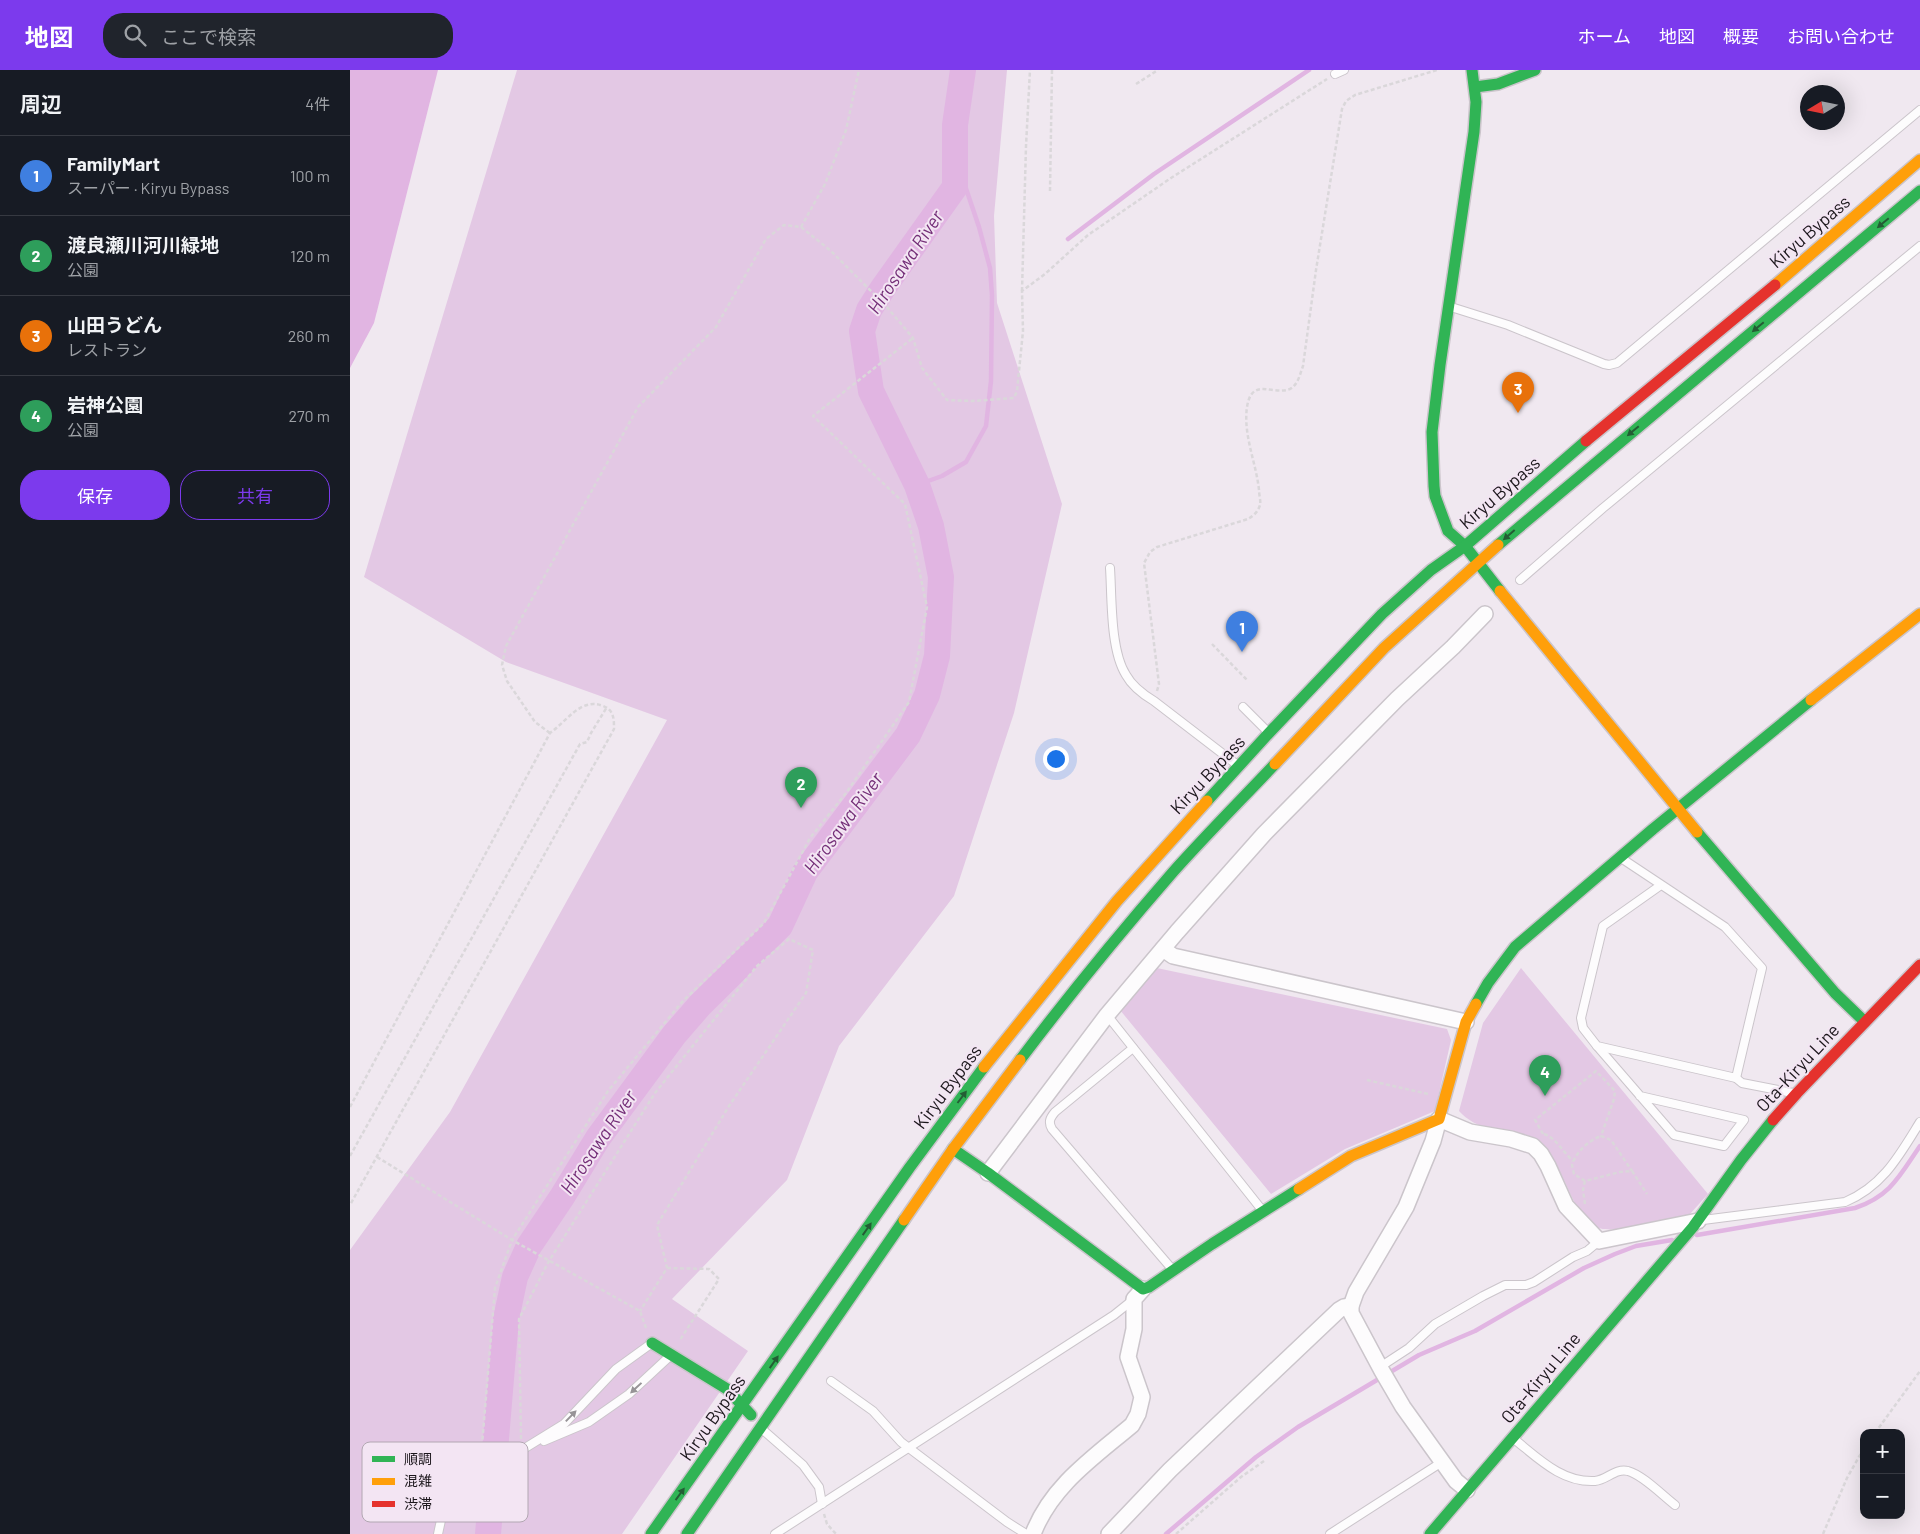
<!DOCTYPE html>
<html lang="ja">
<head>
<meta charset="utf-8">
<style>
  body { margin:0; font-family:Barlow,"Noto Sans JP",sans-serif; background:#20242c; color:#f1f3f6 }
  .controls { position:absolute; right:15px; bottom:15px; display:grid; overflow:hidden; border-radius:10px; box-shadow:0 5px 20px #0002 }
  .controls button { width:45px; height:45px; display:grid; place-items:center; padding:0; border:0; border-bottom:1px solid #363941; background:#171b24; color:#f1f3f6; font:25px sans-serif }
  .compass { position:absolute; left:1450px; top:15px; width:45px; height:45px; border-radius:50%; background:#171b24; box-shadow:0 5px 20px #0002; rotate:260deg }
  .you { position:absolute; left:705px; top:688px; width:18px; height:18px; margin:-12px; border:4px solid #fff; border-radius:50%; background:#1a73e8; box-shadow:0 0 0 8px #1a73e833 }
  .badge { display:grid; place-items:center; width:32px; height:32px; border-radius:50%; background:#7c3aed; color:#fff; font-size:16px; font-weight:700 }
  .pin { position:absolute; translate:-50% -41px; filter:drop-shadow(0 1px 2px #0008) }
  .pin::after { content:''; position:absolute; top:26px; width:18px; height:15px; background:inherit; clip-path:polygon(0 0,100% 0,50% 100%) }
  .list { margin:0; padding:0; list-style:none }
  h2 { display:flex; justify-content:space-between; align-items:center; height:65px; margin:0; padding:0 20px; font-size:21px }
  h2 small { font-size:16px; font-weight:400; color:#9ea1a6 }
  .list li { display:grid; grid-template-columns:32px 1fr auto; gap:15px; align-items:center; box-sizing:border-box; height:80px; padding:0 20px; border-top:1px solid #363941 }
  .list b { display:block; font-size:19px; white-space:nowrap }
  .list p { margin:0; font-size:16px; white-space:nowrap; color:#9ea1a6 }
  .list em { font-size:16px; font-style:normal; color:#9ea1a6 }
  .actions { display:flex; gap:10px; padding:15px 20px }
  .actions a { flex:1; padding:11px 0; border:1px solid #7c3aed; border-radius:20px; text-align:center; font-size:18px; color:#7c3aed }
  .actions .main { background:#7c3aed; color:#fff }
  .icon { flex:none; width:28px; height:28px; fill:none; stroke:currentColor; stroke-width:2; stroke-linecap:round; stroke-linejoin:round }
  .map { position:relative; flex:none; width:1570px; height:1464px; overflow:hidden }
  header { display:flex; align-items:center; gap:30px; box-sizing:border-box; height:70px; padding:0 25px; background:#7c3aed; color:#fff }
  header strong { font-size:24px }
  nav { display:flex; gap:28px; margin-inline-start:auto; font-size:18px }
  .search { width:350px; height:45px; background:#20242c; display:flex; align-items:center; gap:12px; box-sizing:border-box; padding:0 18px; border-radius:20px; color:#9ea1a6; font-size:19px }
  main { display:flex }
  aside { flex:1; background:#171b24 }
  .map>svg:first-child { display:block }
</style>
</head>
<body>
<header>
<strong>地図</strong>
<div class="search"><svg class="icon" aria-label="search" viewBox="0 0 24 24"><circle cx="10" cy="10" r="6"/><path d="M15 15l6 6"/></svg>ここで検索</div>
<nav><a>ホーム</a><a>地図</a><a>概要</a><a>お問い合わせ</a></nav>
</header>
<main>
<aside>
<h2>周辺<small>4件</small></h2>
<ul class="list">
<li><span class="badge" style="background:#3f7fe0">1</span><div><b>FamilyMart</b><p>スーパー · Kiryu Bypass</p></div><em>100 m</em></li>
<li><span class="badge" style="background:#2e9e5b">2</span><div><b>渡良瀬川河川緑地</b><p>公園</p></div><em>120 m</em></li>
<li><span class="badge" style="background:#e8710a">3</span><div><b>山田うどん</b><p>レストラン</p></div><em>260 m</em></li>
<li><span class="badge" style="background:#2e9e5b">4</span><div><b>岩神公園</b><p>公園</p></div><em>270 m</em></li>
</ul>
<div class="actions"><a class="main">保存</a><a>共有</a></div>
</aside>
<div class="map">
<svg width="1570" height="1464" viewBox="0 0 1570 1464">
  <rect width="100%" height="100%" fill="#f0e8f0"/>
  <!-- green -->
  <g fill="#e3c8e4">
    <polygon points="167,0 657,0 644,146 647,233 712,434 664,643 604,826 489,976 437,1110 322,1229 398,1281 272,1464 0,1464 0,1180 100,1042 317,650 156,592 14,507"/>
    <polygon points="802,897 1097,959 1101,970 1085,1041 995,1079 921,1124 770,940"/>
    <path d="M1171 898 1358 1124 1340 1144 1334 1147C1317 1151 1257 1166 1244 1156 1229 1145 1222 1128 1215 1112 1207 1096 1201 1082 1187 1070 1162 1064 1128 1062 1109 1041L1133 953Z"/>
  </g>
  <!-- water -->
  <polygon fill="#e1b5e2" points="0,0 88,0 24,253 0,298"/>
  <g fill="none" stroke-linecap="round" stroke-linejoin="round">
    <!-- stream -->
    <g stroke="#e1b5e2" stroke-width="4.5">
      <polyline points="718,169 804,104 959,0"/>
      <polyline points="567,415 592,406 616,392 636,356 641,311 642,225 640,198 629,157 606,89"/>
      <path d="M1347 1165 1505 1138C1541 1126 1550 1105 1570 1076"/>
      <polyline points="816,1464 906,1387 948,1357 1069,1285 1125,1261 1234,1198 1265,1184 1286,1176 1322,1170"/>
    </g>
    <!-- river -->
    <polyline stroke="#e1b5e2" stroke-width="26" points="138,1464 156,1249 165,1207 179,1176 212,1127 248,1068 324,965 350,935 430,856 455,802 558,665 577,625 587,586 591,507 581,456 567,415 521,321 512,261 519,240 533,218 605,117 605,55 613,0"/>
    <defs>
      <g id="lane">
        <polyline points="985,4 994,0"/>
        <polyline points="1101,237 1158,255 1254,294 1259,295 1267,293 1570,40"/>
        <path d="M760 498C762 527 760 580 776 605 782 616 794 625 804 631L886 694"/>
        <polyline points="1170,510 1253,438 1570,176"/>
        <polyline points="893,637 916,660"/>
        <polyline points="1271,788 1375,857 1412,898 1386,1008 1247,976 1233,958 1231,948 1253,856 1311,815"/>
        <polyline points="757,945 912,1140"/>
        <polyline points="1247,976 1324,1065 1374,1076 1394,1050 1290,1026"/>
        <path d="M783 978 705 1042C700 1048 698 1052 702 1059L822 1199"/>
        <polyline points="1386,1008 1392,1013 1443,1023"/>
        <path d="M1353 1150 1495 1132C1533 1116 1549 1086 1570 1052"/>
        <polyline points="1030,1297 1059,1278 1085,1254 1133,1226 1155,1215 1176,1215 1184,1212 1223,1187 1237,1181 1249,1171"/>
        <polyline points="481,1311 523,1341 551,1372 657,1452 676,1464"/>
        <polyline points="413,1360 453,1395 469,1417 472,1434"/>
        <path d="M1164 1369C1188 1388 1212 1413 1245 1411 1257 1410 1265 1398 1278 1401 1293 1405 1313 1426 1325 1435"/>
        <polyline points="194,1371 239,1352 279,1324 320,1286"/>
        <polyline points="88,1464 101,1404 117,1391 131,1386 167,1383 214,1354 266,1299 302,1273"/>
        <polyline points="425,1464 764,1245 784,1229"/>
        <polyline points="980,1464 1092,1392"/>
      </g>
      <g id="street">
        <polyline points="813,879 823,886 1116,952"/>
        <polyline points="638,1103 757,945 827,862 914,764 1047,629 1103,577 1135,544"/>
        <polyline points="1117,1420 1106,1411 1053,1337 1032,1301 1001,1243 1001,1236 1006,1222 1056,1137 1083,1071 1089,1049 1120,1062 1161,1069 1183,1076 1191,1084 1198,1096 1216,1136 1249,1171 1348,1151"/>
        <path d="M683 1464C701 1416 744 1387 782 1355L788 1344 792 1327 778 1287 784 1259V1229L793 1219"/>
        <polyline points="759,1464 820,1400 989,1240 994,1237 1001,1236"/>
      </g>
      <g id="fast">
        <polyline points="1122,0 1126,32 1124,62 1090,295 1082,362 1084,416 1085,426 1098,461 1115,476 1150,521"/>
        <polyline points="1125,17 1148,14 1185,0"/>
        <polyline points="1148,475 1570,121"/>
        <polyline points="857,731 919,663 1032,544 1081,500 1115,476 1236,371"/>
        <polyline points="1347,762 1485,923 1515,952"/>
        <polyline points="1126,934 1138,913 1165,877 1303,759 1461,630"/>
        <path d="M670 990C719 925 770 863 823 802 856 765 891 730 925 694"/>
        <polyline points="603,1079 638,1103 793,1219 799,1217 862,1174 949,1119"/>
        <polyline points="302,1273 377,1319 401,1345"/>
        <polyline points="301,1464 560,1097 634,997"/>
        <polyline points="337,1464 554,1150"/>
        <polyline points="1080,1464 1343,1157 1391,1090 1423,1050"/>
      </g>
      <g id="slow">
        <polyline points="1425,215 1570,90"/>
        <polyline points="1150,521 1347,762"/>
        <polyline points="1461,630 1570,544"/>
        <polyline points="925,694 1034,578 1148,475"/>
        <polyline points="634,997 767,831 857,731"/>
        <polyline points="949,1119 1001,1086 1089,1049 1116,952 1126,934"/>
        <polyline points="554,1150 603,1079 670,990"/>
      </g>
      <g id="jam">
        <polyline points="1236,371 1425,215"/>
        <polyline points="1423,1050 1447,1023 1570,895"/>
      </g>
    </defs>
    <!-- lane casing -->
    <use href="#lane" stroke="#cbc5cb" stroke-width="10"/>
    <!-- street casing -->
    <use href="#street" stroke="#cbc5cb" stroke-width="18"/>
    <!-- fast casing -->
    <use href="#fast" stroke="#cbc5cb" stroke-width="14"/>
    <!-- slow casing -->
    <use href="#slow" stroke="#cbc5cb" stroke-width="14"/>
    <!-- jam casing -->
    <use href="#jam" stroke="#cbc5cb" stroke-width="14"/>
    <!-- path -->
    <g stroke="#dad7da" stroke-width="2.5" stroke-dasharray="4 2.5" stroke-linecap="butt">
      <polyline points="786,14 808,0"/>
      <polyline points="700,121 702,0"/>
      <polyline points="451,157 475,114 496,60 509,0"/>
      <polyline points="672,221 676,76 680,0"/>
      <polyline points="862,574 897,610"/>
      <path d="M807 621 809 614 794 493 800 482 807 477 898 449C903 446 908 442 910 435 911 431 909 425 909 420 906 392 893 365 897 337 902 306 923 326 940 319 948 315 950 304 953 296L966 200 992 39 996 31 1005 25 1087 0"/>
      <polyline points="200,663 185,652 157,611 152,595 156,576 288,337 366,257 416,169 434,155 451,157 481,181 536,236 563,268 572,298 597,330 622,331 664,328 667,321 673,261 672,221 695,204 738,165 821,108 977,9"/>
      <polyline points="1017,1010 1078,1024"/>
      <path d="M0 1037 200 663C217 651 231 627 253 636 264 640 264 649 264 659L0 1135"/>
      <polyline points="1193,1064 1185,1050 1246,1001 1265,1021 1264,1029 1251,1066 1261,1070 1282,1101"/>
      <path d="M1194 1064C1206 1068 1213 1082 1223 1091"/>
      <polyline points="0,1086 230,674 237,672 241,663 257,637"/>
      <polyline points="27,1087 162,1170 145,1218 132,1375"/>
      <path d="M1235 1111 1224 1104 1222 1095C1226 1082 1238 1071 1251 1066"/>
      <polyline points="1235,1134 1233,1120 1235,1111 1270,1102 1282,1101 1297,1124"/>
      <polyline points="317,1198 359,1199 369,1209 330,1270"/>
      <polyline points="296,1258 290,1241 162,1170 258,1021 332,932 414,853 460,768 496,723 559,632 577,537 555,434 463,346 563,268"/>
      <polyline points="1525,1363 1570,1301"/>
      <polyline points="171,1369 169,1249 199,1191 305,1023 407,896 439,869 463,880 456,923 379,1036 307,1155 317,1198 290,1241"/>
      <polyline points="474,1444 477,1454 486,1464"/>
      <polyline points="826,1464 891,1407 914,1391"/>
      <polyline points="1473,1464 1497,1408 1514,1378"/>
    </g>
    <!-- lane -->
    <use href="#lane" stroke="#fdfcfd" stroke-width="8"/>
    <!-- street -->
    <use href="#street" stroke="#fdfcfd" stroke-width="15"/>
    <!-- fast -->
    <use href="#fast" stroke="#30b455" stroke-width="11"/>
    <!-- slow -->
    <use href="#slow" stroke="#ff9f0a" stroke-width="11"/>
    <!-- jam -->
    <use href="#jam" stroke="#e5322d" stroke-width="11"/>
  </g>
  <!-- one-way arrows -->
  <defs><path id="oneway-solid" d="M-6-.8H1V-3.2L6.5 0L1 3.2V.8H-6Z" transform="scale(1.25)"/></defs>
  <g fill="#245d35">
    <use href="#oneway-solid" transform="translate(1533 153) rotate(140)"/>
    <use href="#oneway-solid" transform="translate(1408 257) rotate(140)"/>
    <use href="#oneway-solid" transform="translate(1283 361) rotate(140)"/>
    <use href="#oneway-solid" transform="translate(1159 465) rotate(139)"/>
    <use href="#oneway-solid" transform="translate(612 1027) rotate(-53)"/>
    <use href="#oneway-solid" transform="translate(517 1159) rotate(-55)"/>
    <use href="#oneway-solid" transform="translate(424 1292) rotate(-55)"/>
    <use href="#oneway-solid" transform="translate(330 1424) rotate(-54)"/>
  </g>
  <g fill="#979497">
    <use href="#oneway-solid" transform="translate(286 1318) rotate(137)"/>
    <use href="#oneway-solid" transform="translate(221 1346) rotate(-46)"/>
  </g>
  <g text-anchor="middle" stroke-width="4" stroke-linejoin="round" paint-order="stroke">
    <!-- street labels -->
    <g font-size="18" fill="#1b161b" stroke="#f3e5f3">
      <text transform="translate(1460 162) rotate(-41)" y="6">Kiryu Bypass</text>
      <text transform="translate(1150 423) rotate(-41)" y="6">Kiryu Bypass</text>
      <text transform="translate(858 705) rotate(-47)" y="6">Kiryu Bypass</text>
      <text transform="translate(1448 998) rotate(-47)" y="6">Ota-Kiryu Line</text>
      <text transform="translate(598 1017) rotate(-53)" y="6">Kiryu Bypass</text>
      <text transform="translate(1191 1308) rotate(-50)" y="6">Ota-Kiryu Line</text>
      <text transform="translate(363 1348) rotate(-55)" y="6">Kiryu Bypass</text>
    </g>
    <!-- water labels -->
    <g font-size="19" font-style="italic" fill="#742f78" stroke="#f3e5f3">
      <text transform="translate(555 192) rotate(-56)" y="7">Hirosawa River</text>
      <text transform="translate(493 753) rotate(-54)" y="7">Hirosawa River</text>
      <text transform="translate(248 1072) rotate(-56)" y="7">Hirosawa River</text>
    </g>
  </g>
  <!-- legend -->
  <rect x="12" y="1372" width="166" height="80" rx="8" fill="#f3e5f3" stroke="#b2a7b2" stroke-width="1"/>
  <rect x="22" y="1386" width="23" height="6" fill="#30b455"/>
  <rect x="22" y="1408" width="23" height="7" fill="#ff9f0a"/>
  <rect x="22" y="1431" width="23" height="6" fill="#e5322d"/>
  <g font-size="14" fill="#1b161b">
    <text x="54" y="1394">順調</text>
    <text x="54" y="1416">混雑</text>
    <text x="54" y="1439">渋滞</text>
  </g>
</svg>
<div class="controls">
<button>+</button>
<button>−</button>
</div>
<svg class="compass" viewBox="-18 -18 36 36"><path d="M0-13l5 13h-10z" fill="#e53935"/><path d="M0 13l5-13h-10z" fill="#9ea1a6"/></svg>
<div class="you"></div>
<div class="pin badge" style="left:892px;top:582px;background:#3f7fe0">1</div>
<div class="pin badge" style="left:451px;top:738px;background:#2e9e5b">2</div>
<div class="pin badge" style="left:1168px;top:343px;background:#e8710a">3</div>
<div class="pin badge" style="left:1195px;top:1026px;background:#2e9e5b">4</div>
</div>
</main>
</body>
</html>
